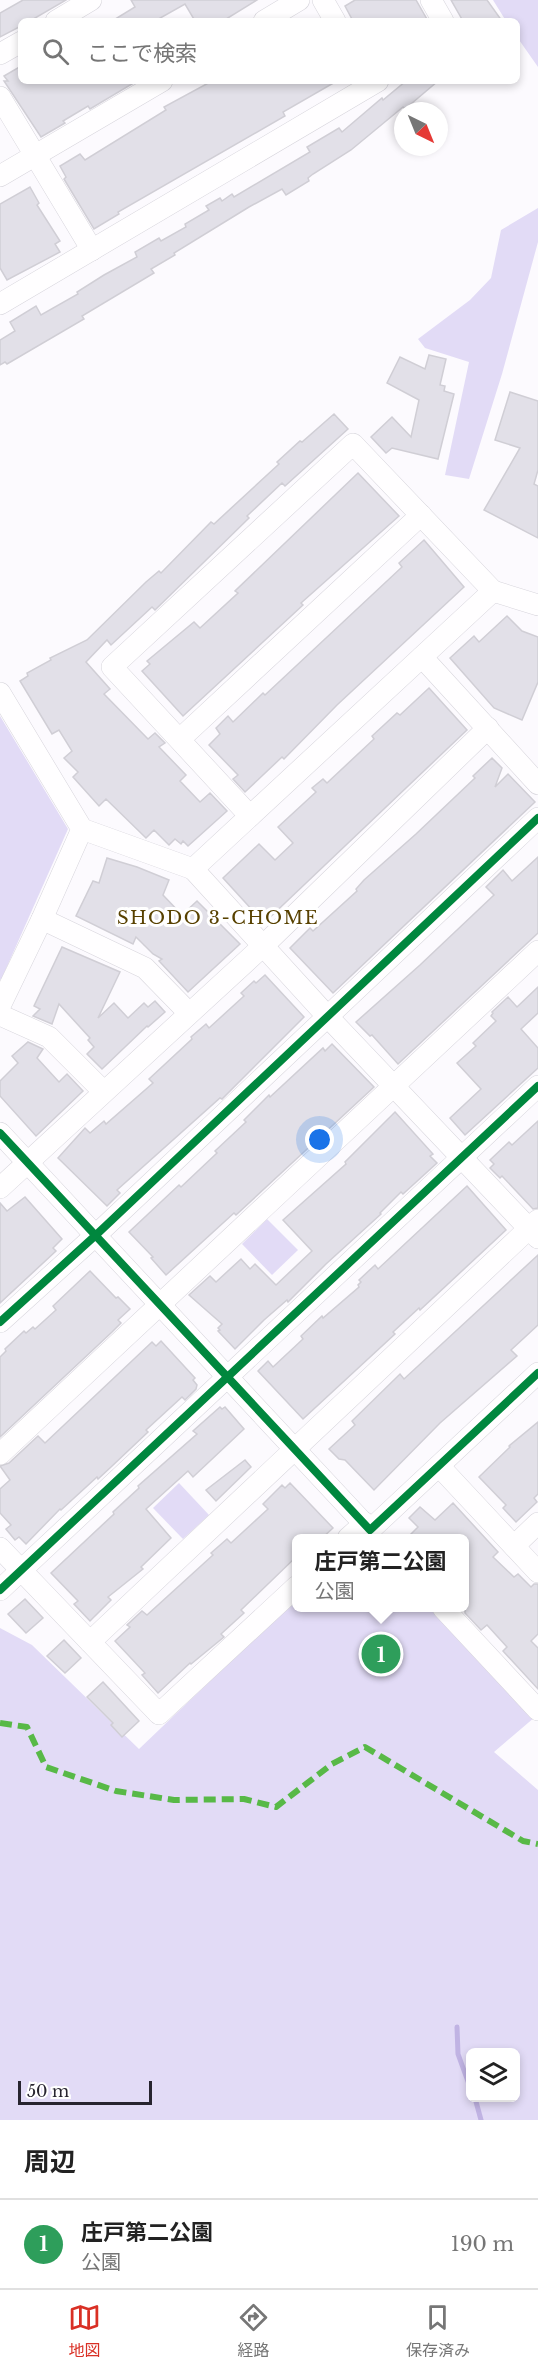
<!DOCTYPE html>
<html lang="ja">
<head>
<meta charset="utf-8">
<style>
  body { margin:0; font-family:"Libre Baskerville","Noto Sans JP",serif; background:#f6f6f6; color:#222 }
  .controls { position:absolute; right:18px; bottom:18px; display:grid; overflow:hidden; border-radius:9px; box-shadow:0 3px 9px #0003 }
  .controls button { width:54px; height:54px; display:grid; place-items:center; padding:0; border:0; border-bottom:2px solid #e0e0e0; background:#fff; color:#222; font:30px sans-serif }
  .compass { position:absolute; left:394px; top:102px; width:54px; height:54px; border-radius:50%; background:#fff; box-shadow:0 3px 9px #0003; rotate:137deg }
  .scale { position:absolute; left:18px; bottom:15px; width:134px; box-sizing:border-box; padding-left:6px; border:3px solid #27242f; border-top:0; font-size:16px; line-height:21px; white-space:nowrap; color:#27242f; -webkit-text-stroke:4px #fff; paint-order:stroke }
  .you { position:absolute; left:320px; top:1140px; width:21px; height:21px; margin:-15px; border:4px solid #fff; border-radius:50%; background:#1a73e8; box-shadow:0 0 0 9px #1a73e833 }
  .badge { display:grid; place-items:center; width:39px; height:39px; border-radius:50%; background:#d93025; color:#fff; font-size:20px; font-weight:700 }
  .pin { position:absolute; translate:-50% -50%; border:3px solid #fff; box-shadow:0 2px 6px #0006 }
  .popup { position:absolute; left:292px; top:1534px; width:177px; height:78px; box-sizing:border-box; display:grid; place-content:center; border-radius:9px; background:#fff; filter:drop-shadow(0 2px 4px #0005); font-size:20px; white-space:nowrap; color:#767676 }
  .popup b { font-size:22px; color:#222 }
  .popup::after { content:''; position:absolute; left:50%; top:100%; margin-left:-12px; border:12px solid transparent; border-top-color:#fff }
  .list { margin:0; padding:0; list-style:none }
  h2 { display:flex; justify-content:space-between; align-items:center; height:78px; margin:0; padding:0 24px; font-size:26px }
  h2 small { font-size:20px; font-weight:400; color:#767676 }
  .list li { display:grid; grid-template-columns:39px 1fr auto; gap:18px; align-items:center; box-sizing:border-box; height:90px; padding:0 24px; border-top:2px solid #e0e0e0 }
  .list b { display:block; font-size:22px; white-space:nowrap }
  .list p { margin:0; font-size:20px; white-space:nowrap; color:#767676 }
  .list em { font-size:20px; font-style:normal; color:#767676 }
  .icon { flex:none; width:33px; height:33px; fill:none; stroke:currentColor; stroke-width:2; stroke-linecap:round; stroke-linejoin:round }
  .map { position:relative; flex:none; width:538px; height:2120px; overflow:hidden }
  .search { position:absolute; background:#fff; box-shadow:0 3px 9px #0003; left:18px; right:18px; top:18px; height:66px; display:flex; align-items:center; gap:15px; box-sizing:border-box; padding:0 21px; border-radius:9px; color:#767676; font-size:22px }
  .sheet { height:168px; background:#fff }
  nav { display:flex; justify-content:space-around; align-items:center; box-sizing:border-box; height:84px; border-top:2px solid #e0e0e0; background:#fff; font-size:16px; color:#767676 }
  nav a { display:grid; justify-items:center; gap:3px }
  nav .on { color:#d93025 }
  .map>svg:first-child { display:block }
</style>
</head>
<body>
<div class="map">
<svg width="538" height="2120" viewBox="0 0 538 2120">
  <rect width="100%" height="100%" fill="#fcfafe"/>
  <!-- green -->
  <g fill="#e2dbf6" fill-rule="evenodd">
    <polygon points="493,0 538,0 538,67 517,37 517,21 506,21"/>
    <polygon points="538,208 538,242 502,374 469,479 445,475 469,362 425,348 418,339 470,300 491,278 501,230"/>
    <polygon points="0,716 68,829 1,980 0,979"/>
    <polygon points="267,1219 298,1250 272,1275 242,1244"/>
    <polygon points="179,1483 209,1515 183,1539 153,1508"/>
    <path d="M297 1598V1608H432L535 1717 494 1752 538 1790V2120H0V1628L32 1645 139 1749ZM470 2052H516V2098H470Z"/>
  </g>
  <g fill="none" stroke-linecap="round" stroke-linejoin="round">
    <!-- stream -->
    <g stroke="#c0b3e3" stroke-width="5">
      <polyline points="457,2027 458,2054 470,2087"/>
      <polyline points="475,2098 481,2120"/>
    </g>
  </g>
  <!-- building -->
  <g fill="#e2e0e8" stroke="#d0ced5" stroke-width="1.5">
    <polygon points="23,0 66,0 30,21 21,21 21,26 0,37 0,13"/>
    <polygon points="131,0 257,0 223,21 195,21 185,4 155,21 112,21 135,7"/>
    <polygon points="355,0 416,0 428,21 353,21 345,6"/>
    <polygon points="451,0 487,0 502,21 463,21"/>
    <polygon points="21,66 21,81 137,81 90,109 88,106 63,121 65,123 41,137 4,81 8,81 4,76"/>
    <polygon points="212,81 337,81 283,112 285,116 118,212 119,214 94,229 64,179 66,177 60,166 80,154 85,160 166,110 164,107"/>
    <polygon points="406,81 438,81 405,109 403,107 351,150 313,174 308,178 309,181 286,195 282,189 249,207 174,253 175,255 151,269 154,273 82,316 84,319 7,364 5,362 0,365 0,340 15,331 10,322 36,306 41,315 78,294 77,292 104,275 137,257 135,252 159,238 161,241 186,227 185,224 209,210 206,206 220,198 222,201 232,194 234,197 310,152 307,147 339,128 342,132 382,98 383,100"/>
    <polygon points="30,187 39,203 37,205 60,241 55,244 60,252 7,280 0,268 0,204"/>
    <polygon points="429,355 446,359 440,385 445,386 444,391 454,394 438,459 392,448 386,453 371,437 392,417 411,437 419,400 387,383 400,357 425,369"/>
    <polygon points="510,392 538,401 538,470 534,484 538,486 538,538 484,510 520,448 495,440"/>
    <polygon points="334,414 348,429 285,486 282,483 247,516 249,518 155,610 152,607 111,645 107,640 86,662 110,689 104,694 148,739 155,733 165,743 159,747 186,775 180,781 200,802 210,793 227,811 188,846 183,841 181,844 175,839 169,845 154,830 146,838 106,799 99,806 73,777 78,772 64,758 72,751 59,730 52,734 20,681 28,676 27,673 51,660 50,658 87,640 146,582 159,571 161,573 211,522 214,524 279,464 277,462 300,441 302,442"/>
    <polygon points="358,473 399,516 301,603 303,605 183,716 142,671 150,664 147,661 194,622 200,628 238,593 235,591"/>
    <polygon points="424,540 464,587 337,705 284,759 282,757 245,792 233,779 238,775 209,745 220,734 216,728 228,716 233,722 263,693 265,695 402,567 399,563"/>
    <polygon points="507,616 522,631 538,637 538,682 522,720 494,708 450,658 474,636 479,642"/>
    <polygon points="429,688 467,730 264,923 223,878 259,844 275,860 293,843 278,827 316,792 312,788 323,779 327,783 374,739 372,736 397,713 400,715"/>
    <polygon points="492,758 502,768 495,787 508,774 535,802 333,993 290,948 310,928 313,931 357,891 356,889 364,880 416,834 475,778 473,776"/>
    <polygon points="538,857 538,933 398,1064 372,1035 370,1036 356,1022 420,965 494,895 486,887 503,870 512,881"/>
    <polygon points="107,858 137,867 169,880 163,895 182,915 197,901 240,944 188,992 159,961 162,959 153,954 136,937 133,944 76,916 93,881 99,883"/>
    <polygon points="62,947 120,972 98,1018 114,1003 128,1018 144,1003 148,1007 155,1001 165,1012 148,1027 147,1026 102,1069 87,1054 94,1047 88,1040 90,1038 59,1004 52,1024 33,1016 40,1009 34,1006"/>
    <polygon points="265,975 304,1017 222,1099 220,1098 117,1190 120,1193 107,1206 58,1158 85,1128 90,1133 104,1121 106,1124 153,1083 149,1079 192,1039 191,1037 206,1024 209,1028 244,996 241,993 254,981 256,983"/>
    <polygon points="538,987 538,1013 521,1029 538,1048 538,1068 465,1135 450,1118 481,1089 457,1063 476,1046 473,1043 496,1021 491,1016 493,1013 492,1012 508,997 517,1007"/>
    <polygon points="28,1042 43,1049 37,1058 59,1082 67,1074 83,1091 36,1136 0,1096 0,1081 18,1063 12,1056"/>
    <polygon points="332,1044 374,1087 236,1215 234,1213 166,1275 151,1258 153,1257 129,1232 179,1185 181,1187 217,1153 215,1151 246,1122 244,1120 269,1095 270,1097 323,1048 325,1051"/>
    <polygon points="395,1112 433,1154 430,1156 437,1163 403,1194 401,1192 380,1213 381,1214 326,1264 288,1302 287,1300 264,1320 235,1349 218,1331 220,1330 218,1328 222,1324 189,1295 210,1276 216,1282 241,1259 250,1269 255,1264 276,1285 312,1251 283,1220 346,1164 345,1162"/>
    <polygon points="538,1121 538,1208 533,1209 502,1176 500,1178 490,1168 494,1164 490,1160 509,1142 512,1145"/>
    <polygon points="467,1186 506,1230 420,1310 419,1308 393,1332 395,1334 303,1419 258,1371 268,1361 273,1367 303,1339 301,1336 322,1316 323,1318 359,1287 358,1285 361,1282 359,1280 375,1265 378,1269"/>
    <polygon points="25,1197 62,1239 53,1248 56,1251 0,1303 0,1203 7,1211"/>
    <polygon points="538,1255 538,1325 511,1350 517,1356 440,1423 374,1490 345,1460 339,1459 329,1449 355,1425 352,1421 400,1374 404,1379"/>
    <polygon points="90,1271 116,1298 118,1297 130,1309 118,1320 121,1323 112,1332 0,1437 0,1357 6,1351 5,1349 24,1331 26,1333 33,1327 35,1329 56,1310 53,1306"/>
    <polygon points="161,1341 195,1378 193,1380 197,1385 196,1389 185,1400 182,1397 146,1430 148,1432 111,1467 98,1479 97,1477 61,1510 60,1509 26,1544 19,1537 15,1540 6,1529 11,1525 0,1513 0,1489 10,1480 0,1466 9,1463 38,1436 45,1443 152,1342 156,1346"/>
    <polygon points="220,1407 222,1409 225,1407 244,1429 193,1477 188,1471 146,1509 171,1538 141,1567 143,1569 108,1597 111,1600 90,1621 74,1604 78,1601 51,1573 114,1514 113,1512 139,1488 138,1486 197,1434 193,1431"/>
    <polygon points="538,1422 538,1494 534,1498 537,1502 516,1522 503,1508 506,1505 479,1477 510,1447 509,1446"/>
    <polygon points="245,1460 251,1467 216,1501 206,1490"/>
    <polygon points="290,1483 333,1528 321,1539 297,1539 297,1556 241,1610 244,1613 221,1634 224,1637 191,1664 190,1663 158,1693 142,1675 145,1673 115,1641 130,1627 127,1625 142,1611 147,1615 213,1555 211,1553 227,1539 231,1543 268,1509 263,1504 282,1485 285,1488"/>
    <polygon points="453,1503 498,1552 493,1557 514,1577 518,1574 531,1587 534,1584 538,1584 538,1634 531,1641 538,1648 538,1689 503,1651 507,1647 487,1625 481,1630 465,1613 465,1539 406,1539 418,1527 409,1518 420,1507 435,1520"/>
    <polygon points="25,1599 43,1618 26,1633 8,1614"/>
    <polygon points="64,1640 81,1658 65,1673 47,1656"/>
    <polygon points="103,1682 139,1721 122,1737 111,1725 113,1723 87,1697"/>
  </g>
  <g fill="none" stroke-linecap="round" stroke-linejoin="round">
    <defs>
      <g id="minor">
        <polyline points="323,0 335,21"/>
        <polyline points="431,0 443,21"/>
        <polyline points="56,21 91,0"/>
        <polyline points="264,21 299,0"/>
        <polyline points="0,54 21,42"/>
        <polyline points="0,97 92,250"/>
        <polyline points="0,176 162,81"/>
        <polyline points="0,304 378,81"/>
        <polyline points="422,657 538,784"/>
        <polyline points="0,693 82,829 42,919 0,1006"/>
        <polyline points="180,739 421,515"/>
        <polyline points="250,816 112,667 353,444 493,591"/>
        <polyline points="82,829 193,869 493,591 538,605"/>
        <polyline points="193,869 327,1016 538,1238"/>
        <polyline points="42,919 145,968 188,1012"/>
        <polyline points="0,1015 49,1037 103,1091"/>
        <polyline points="0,1133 370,1530 538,1373"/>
        <polyline points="0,1188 263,946 488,728"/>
        <polyline points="0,1322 96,1235 538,818"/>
        <polyline points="0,1454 538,951"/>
        <polyline points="439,1466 538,1572"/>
        <polyline points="348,1538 365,1523"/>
        <polyline points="514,1546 538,1523"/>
        <polyline points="0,1548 159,1714 297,1586"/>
        <polyline points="0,1590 538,1086"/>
        <polyline points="443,1608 538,1710"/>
        <polyline points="90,1642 538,1220"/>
      </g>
    </defs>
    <!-- minor casing -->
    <use href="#minor" stroke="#d7d5dc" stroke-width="22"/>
    <!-- minor -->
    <use href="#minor" stroke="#fffeff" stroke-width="21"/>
    <!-- quiet -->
    <polyline stroke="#58b947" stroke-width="6" stroke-dasharray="12 6" stroke-linecap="butt" points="0,1723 27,1727 46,1767 116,1791 174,1800 244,1799 276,1807 332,1764 365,1747 523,1841 538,1844"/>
    <defs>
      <g id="cycleway">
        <polyline points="0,1133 370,1530 538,1373"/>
        <polyline points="0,1322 96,1235 538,818"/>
        <polyline points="0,1590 538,1086"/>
      </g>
    </defs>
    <!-- cycleway casing -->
    <use href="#cycleway" stroke="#fff" stroke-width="11"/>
    <!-- cycleway -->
    <use href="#cycleway" stroke="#00873e" stroke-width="8"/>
  </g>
  <g text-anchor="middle" stroke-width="6" stroke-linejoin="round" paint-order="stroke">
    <!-- neighbourhood labels -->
    <g font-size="18" letter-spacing="1.5" fill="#584100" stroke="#fff">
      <text x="218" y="924">SHODO 3-CHOME</text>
    </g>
  </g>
</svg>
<div class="controls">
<button><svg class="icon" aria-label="layers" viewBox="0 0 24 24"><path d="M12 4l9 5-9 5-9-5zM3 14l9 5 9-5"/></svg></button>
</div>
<svg class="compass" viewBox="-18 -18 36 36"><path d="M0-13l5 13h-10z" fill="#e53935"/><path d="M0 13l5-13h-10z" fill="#767676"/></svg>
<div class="scale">50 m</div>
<div class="you"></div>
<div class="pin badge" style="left:381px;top:1654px;background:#2e9e5b">1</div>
<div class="popup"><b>庄戸第二公園</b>公園</div>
<div class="search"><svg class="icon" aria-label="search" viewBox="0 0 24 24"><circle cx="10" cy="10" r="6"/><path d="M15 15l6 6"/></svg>ここで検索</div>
</div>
<section class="sheet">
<h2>周辺<small></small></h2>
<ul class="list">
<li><span class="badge" style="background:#2e9e5b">1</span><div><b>庄戸第二公園</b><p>公園</p></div><em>190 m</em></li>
</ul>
</section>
<nav>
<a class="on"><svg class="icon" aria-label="map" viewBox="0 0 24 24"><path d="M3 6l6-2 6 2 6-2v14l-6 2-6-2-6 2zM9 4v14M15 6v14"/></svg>地図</a>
<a><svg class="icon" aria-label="directions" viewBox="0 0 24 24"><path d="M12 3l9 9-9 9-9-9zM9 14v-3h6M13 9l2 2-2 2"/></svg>経路</a>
<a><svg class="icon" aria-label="saved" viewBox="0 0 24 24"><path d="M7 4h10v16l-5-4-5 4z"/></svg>保存済み</a>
</nav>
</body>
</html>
